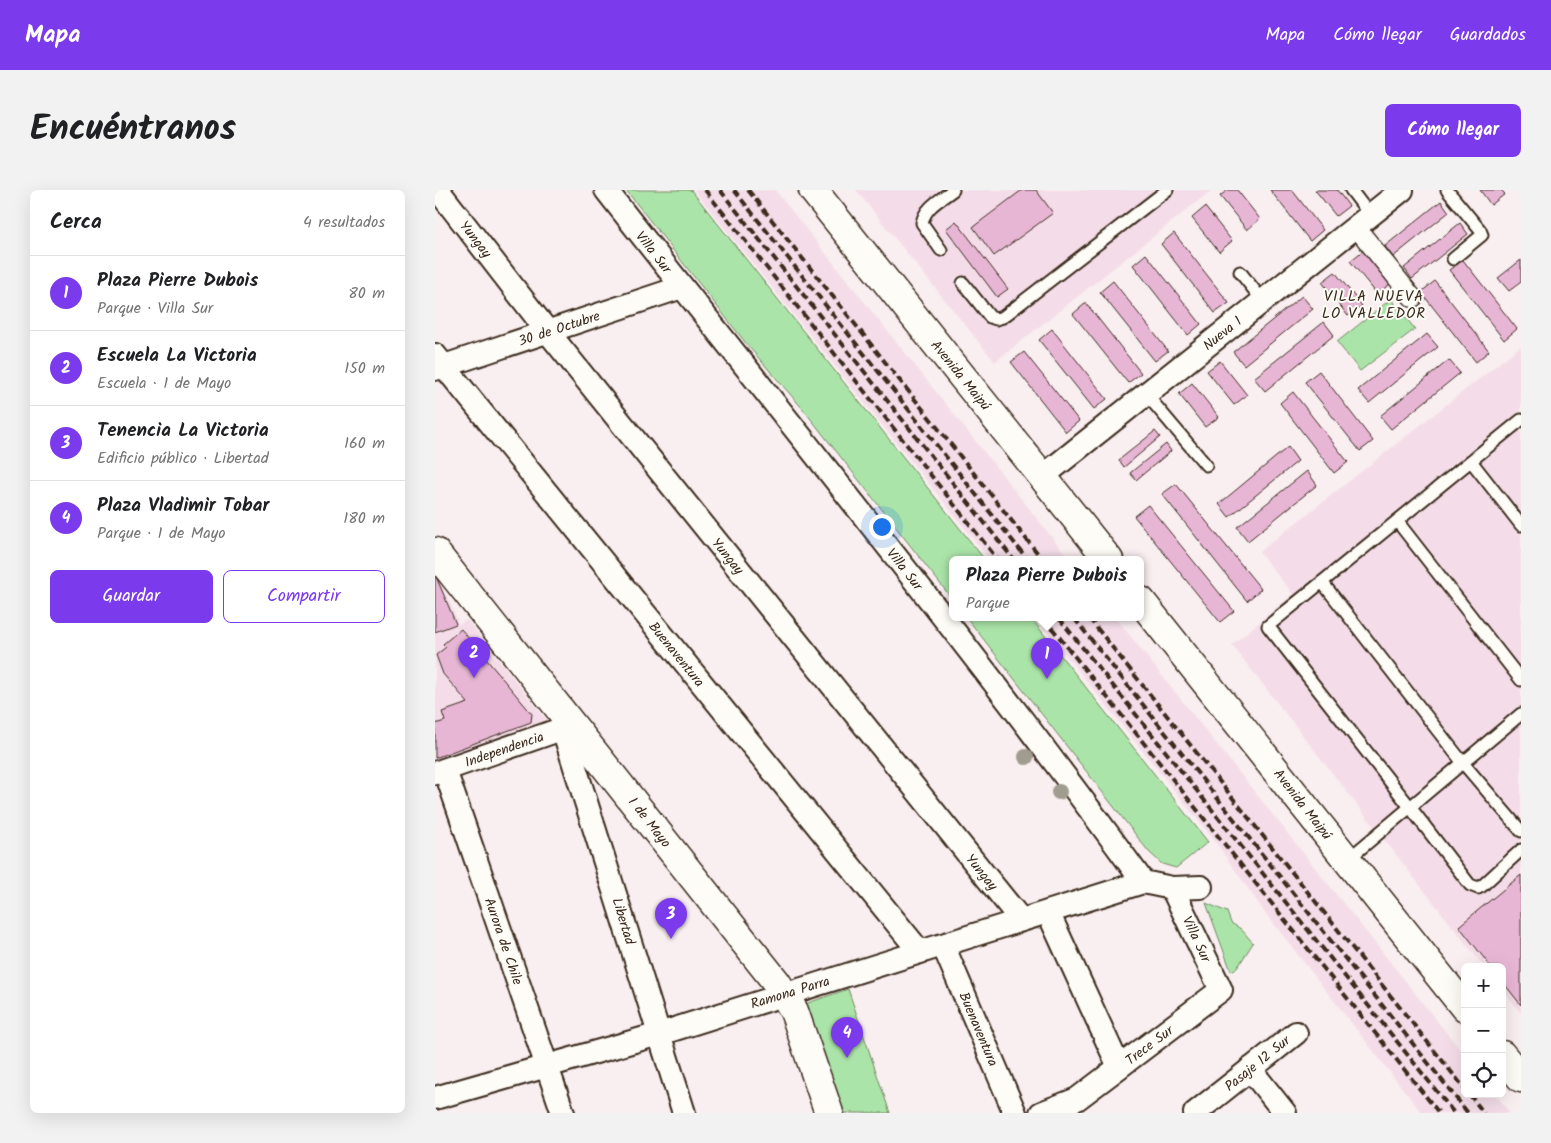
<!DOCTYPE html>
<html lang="es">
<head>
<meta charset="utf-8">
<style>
  body { margin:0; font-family:Kalam,sans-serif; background:#f2f2f2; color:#202124 }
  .controls { position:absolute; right:15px; bottom:15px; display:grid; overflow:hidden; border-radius:8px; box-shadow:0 5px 20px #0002 }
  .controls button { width:45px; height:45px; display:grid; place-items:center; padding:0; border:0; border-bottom:1px solid #e0e0e0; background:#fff; color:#202124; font:25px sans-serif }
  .you { position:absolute; left:446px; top:336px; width:18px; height:18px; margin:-12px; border:4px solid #fff; border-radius:50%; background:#1a73e8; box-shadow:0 0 0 8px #1a73e833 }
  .badge { display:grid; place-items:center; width:32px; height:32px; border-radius:50%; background:#7c3aed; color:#fff; font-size:16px; font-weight:700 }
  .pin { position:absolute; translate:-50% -41px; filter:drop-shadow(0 1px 2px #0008) }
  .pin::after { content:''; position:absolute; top:26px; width:18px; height:15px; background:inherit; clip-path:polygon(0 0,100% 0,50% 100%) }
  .popup { position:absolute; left:514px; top:366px; width:195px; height:65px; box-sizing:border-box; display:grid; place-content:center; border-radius:8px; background:#fff; filter:drop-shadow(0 1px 4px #0005); font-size:16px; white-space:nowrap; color:#757577 }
  .popup b { font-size:19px; color:#202124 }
  .popup::after { content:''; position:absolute; left:50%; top:100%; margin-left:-10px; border:10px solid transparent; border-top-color:#fff }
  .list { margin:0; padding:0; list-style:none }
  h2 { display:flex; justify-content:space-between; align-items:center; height:65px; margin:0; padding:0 20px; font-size:21px }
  h2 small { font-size:16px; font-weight:400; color:#757577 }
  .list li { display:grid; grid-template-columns:32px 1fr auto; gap:15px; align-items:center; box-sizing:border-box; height:75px; padding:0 20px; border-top:1px solid #e0e0e0 }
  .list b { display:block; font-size:19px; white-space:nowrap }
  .list p { margin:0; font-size:16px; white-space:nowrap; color:#757577 }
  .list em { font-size:16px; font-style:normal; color:#757577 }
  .actions { display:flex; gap:10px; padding:15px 20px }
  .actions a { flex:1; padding:11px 0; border:1px solid #7c3aed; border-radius:8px; text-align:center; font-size:18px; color:#7c3aed }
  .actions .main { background:#7c3aed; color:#fff }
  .icon { flex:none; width:28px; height:28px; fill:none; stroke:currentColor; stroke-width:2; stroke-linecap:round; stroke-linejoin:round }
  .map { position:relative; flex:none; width:1086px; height:923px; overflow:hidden; border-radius:8px }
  header { display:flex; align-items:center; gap:30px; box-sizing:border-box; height:70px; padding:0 25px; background:#7c3aed; color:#fff }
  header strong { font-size:24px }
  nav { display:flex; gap:28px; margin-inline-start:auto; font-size:18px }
  .intro { display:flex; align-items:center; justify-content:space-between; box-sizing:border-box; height:120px; padding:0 30px }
  h1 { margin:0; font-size:35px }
  .button { padding:12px 22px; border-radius:8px; background:#7c3aed; color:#fff; font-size:18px; font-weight:700 }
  main { display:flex; gap:30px; padding:0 30px }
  aside { flex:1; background:#fff; border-radius:8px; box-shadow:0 5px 20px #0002 }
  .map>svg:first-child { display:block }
</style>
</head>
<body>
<header>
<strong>Mapa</strong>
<nav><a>Mapa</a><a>Cómo llegar</a><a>Guardados</a></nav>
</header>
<div class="intro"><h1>Encuéntranos</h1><a class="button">Cómo llegar</a></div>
<main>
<aside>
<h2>Cerca<small>4 resultados</small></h2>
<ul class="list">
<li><span class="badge">1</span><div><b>Plaza Pierre Dubois</b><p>Parque · Villa Sur</p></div><em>80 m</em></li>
<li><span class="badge">2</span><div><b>Escuela La Victoria</b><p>Escuela · 1 de Mayo</p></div><em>150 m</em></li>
<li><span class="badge">3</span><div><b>Tenencia La Victoria</b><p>Edificio público · Libertad</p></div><em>160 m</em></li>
<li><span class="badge">4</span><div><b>Plaza Vladimir Tobar</b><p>Parque · 1 de Mayo</p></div><em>180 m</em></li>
</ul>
<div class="actions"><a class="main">Guardar</a><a>Compartir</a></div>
</aside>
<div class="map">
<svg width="1086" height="923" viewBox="0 0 1086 923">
  <rect width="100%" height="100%" fill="#f9eef0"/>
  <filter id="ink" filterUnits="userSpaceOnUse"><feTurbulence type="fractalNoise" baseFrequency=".02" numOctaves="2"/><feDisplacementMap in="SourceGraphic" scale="10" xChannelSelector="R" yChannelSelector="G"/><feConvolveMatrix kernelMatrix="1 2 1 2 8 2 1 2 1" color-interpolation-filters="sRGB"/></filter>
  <g filter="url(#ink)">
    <!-- built -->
    <g fill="#f4dde8">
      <polygon points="259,0 340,0 635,370 555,370"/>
      <polygon points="421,0 777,0 560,172"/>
      <polygon points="1086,156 1086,823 1067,799 1067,777 1049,777 797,455 858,404 824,362"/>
      <polygon points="0,378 24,434 32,430 113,532 0,573"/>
      <polygon points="601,428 681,428 1030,866 1030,904 1060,904 1075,923 987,923 831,724 779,650"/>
    </g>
    <!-- green -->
    <g fill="#abe4a8" stroke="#738763">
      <polygon points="191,0 256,0 550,370 518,370 518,410 368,219 314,157"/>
      <polygon points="956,109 980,139 925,181 902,152"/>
      <polygon points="532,428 596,428 773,652 741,678 727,674 714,662"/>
      <polygon points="771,713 792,722 796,733 806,739 818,753 802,778 796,781"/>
      <polygon points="413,799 455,923 407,923 370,814"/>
    </g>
    <!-- building -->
    <g fill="#e8b6d5" stroke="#3b2a1e">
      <polygon points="587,0 601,0 618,23 559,66 538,37"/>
      <polygon points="793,0 802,0 825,29 812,40 785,6"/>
      <polygon points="835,0 857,0 888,40 875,51"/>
      <polygon points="880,0 902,0 914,16 901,26"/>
      <polygon points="1045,0 1066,0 1070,4 1056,15"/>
      <polygon points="1006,11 1014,22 958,67 950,56"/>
      <polygon points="770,17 797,51 784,62 757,28"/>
      <polygon points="521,31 573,99 562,107 511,39"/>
      <polygon points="1025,33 1033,44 977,89 969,78"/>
      <polygon points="739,43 794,113 780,123 726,54"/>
      <polygon points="929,60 955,94 942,104 915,71"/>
      <polygon points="711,64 766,134 753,145 698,75"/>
      <polygon points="1028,70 1082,139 1069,150 1014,80"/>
      <polygon points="1086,70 1086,92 1074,101 1063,88"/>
      <polygon points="900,82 927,116 913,126 887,92"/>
      <polygon points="678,91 733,161 720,171 665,102"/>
      <polygon points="1000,91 1054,161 1041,172 986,102"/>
      <polygon points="867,106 878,119 809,175 798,162"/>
      <polygon points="651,113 706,183 693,193 638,124"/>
      <polygon points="889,132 899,145 830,201 819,188"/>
      <polygon points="617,139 672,209 659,219 604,150"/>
      <polygon points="992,144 1003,157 934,213 923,200"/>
      <polygon points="589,162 644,231 631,242 576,172"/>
      <polygon points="1014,170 1025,183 956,239 945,226"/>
      <polygon points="785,171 812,205 799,215 772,181"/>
      <polygon points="884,181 938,251 925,261 870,192"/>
      <polygon points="757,193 784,227 770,237 744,204"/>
      <polygon points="858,202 913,272 899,283 845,213"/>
      <polygon points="720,241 725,247 689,277 684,270"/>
      <polygon points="731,254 736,261 701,290 695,283"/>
      <polygon points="853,257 863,271 794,327 784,314"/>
      <polygon points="872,281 882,295 813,351 802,337"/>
      <polygon points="741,294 826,399 812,411 727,304"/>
      <polygon points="713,315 799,421 785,432 699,326"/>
      <polygon points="0,384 21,434 0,442"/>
      <polygon points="26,439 97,524 96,532 0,568 0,534 10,531 7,522 33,513 8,484 1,465 11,457 8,454"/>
      <polygon points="1086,685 1086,815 1067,791 1067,777 1056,777 1024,736"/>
    </g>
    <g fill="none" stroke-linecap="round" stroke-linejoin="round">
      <defs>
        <g id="service">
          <polyline points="916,0 935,25"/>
          <polyline points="1012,0 1045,40 1047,45 1018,69"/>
          <path d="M506 60 487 33C490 17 505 10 518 0"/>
          <polyline points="805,82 828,111"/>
          <polyline points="528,93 555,127 561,129 568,127 732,0"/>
          <polyline points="711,204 771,275"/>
          <polyline points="1086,230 833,436 975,617 1035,695 1043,698 1047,696 1086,660"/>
          <polyline points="1036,271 1086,335"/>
          <polyline points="962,331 1086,490"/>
          <polyline points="887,392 1028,573 1086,641"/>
          <polyline points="912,670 1086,524"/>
        </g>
        <polyline id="pedestrian" points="921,37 978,108"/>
        <g id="minor">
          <polyline points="3,0 113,142 586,730"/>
          <path d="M171 0C351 230 537 456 708 692"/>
          <polyline points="0,165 485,762"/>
          <polyline points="0,179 247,97"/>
          <polyline points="607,287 967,0"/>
          <polyline points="128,539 249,923"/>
          <polyline points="10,580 128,923"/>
          <polyline points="0,583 138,535"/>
          <polyline points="613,722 684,877"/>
          <polyline points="508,755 580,923"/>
          <polyline points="815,879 850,923"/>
          <polyline points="0,908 224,844 708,692 737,698 766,697"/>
          <polyline points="606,923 642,909 786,800 737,698"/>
          <polyline points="760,923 861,843"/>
        </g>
        <polyline id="tertiary" points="0,362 342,793 359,821 394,923"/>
        <g id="secondary">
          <polyline points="378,0 674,370"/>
          <polyline points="706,411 1030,818"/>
          <polyline points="1067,865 1086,888"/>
        </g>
      </defs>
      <!-- service casing -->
      <use href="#service" stroke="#3b2a1e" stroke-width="15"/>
      <!-- pedestrian casing -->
      <use href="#pedestrian" stroke="#3b2a1e" stroke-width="21"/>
      <!-- minor casing -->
      <use href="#minor" stroke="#3b2a1e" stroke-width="26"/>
      <!-- tertiary casing -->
      <use href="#tertiary" stroke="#3b2a1e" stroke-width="31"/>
      <!-- secondary casing -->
      <use href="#secondary" stroke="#3b2a1e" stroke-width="31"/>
      <!-- service -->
      <use href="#service" stroke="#fdfcf7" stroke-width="11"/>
      <!-- pedestrian -->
      <use href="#pedestrian" stroke="#fdfcf7" stroke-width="18"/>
      <!-- minor -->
      <use href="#minor" stroke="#fdfcf7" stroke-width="22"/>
      <!-- tertiary -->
      <use href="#tertiary" stroke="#fdfcf7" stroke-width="28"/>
      <!-- secondary -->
      <use href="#secondary" stroke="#fdfcf7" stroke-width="28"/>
      <!-- rail -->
      <g stroke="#3b2a1e" stroke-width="4" stroke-dasharray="8 4" stroke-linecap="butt">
        <polyline points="270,0 563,370"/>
        <polyline points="285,0 579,370"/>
        <polyline points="299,0 593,370"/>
        <polyline points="313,0 608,370"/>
        <polyline points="609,428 1004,923"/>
        <polyline points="624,428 1019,923"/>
        <polyline points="639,428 1033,923"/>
        <polyline points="654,428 1030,899"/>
        <polyline points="1034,904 1049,923"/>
      </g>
    </g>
    <!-- trees -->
    <g fill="#a09c8f">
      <circle cx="591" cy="567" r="8"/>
      <circle cx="624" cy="602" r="8"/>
    </g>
  </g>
  <g text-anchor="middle" stroke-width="4" stroke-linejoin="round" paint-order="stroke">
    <!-- street labels -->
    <g font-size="14" fill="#3b2a1e" stroke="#fdfcf7">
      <text transform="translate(41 49) rotate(52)" y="5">Yungay</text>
      <text transform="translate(219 62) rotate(52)" y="5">Villa Sur</text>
      <text transform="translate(124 138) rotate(-18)" y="5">30 de Octubre</text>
      <text transform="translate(787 143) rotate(-39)" y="5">Nueva 1</text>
      <text transform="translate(526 185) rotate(51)" y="5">Avenida Maipú</text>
      <text transform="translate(293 366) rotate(51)" y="5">Yungay</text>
      <text transform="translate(470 379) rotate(52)" y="5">Villa Sur</text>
      <text transform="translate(242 464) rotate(51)" y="5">Buenaventura</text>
      <text transform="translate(69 559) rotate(-19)" y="5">Independencia</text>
      <text transform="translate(868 614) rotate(52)" y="5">Avenida Maipú</text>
      <text transform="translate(215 632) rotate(52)" y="5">1 de Mayo</text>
      <text transform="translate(547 682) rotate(51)" y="5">Yungay</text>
      <text transform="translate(189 731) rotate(73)" y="5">Libertad</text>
      <text transform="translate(762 749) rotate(65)" y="5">Villa Sur</text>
      <text transform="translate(69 751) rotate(71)" y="5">Aurora de Chile</text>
      <text transform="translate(355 802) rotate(-17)" y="5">Ramona Parra</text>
      <text transform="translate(544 839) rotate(67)" y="5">Buenaventura</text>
      <text transform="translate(714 855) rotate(-37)" y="5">Trece Sur</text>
      <text transform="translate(822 873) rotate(-39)" y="5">Pasaje 12 Sur</text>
    </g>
    <!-- neighbourhood labels -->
    <g font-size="15" letter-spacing="1" fill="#3b2a1e" stroke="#fdfcf7">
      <text x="939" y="111">VILLA NUEVA<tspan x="939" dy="17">LO VALLEDOR</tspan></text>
    </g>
  </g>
</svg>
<div class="controls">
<button>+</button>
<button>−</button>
<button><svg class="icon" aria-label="locate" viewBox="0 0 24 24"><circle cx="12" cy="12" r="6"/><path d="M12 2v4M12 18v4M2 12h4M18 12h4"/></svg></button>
</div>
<div class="you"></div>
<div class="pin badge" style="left:612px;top:489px">1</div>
<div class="popup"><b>Plaza Pierre Dubois</b>Parque</div>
<div class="pin badge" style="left:39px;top:488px">2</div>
<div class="pin badge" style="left:236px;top:749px">3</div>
<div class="pin badge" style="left:412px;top:868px">4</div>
</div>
</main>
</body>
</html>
